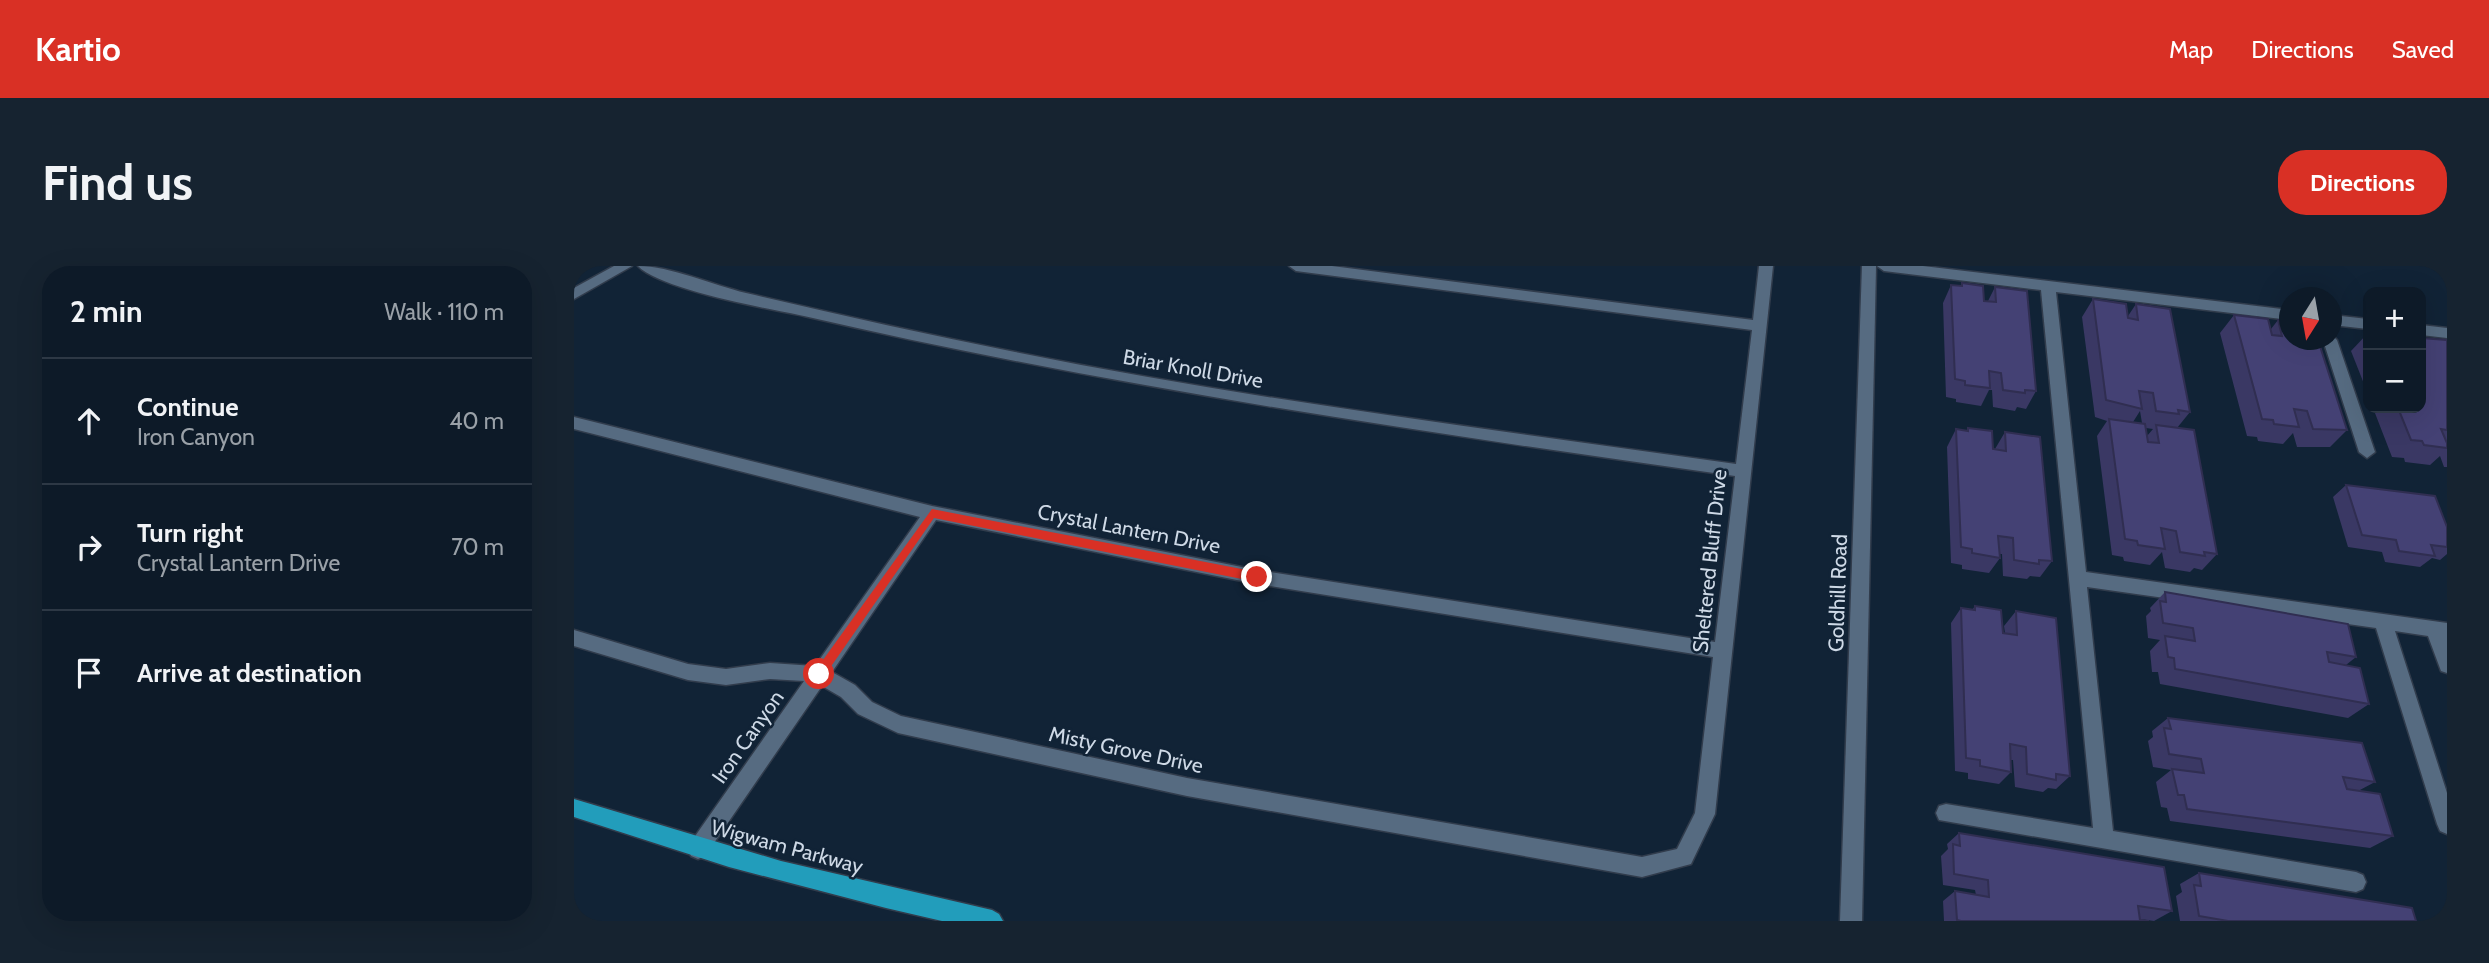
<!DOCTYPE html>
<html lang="en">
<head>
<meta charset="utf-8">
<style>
  body { margin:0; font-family:Cabin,sans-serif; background:#162330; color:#f1f3f6 }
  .controls { position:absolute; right:21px; top:21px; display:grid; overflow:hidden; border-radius:14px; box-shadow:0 7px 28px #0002 }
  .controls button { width:63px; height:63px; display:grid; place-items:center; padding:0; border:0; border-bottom:2px solid #2d3845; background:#0d1a28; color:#f1f3f6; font:35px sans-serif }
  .compass { position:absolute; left:1705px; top:21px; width:63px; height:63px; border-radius:50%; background:#0d1a28; box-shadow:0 7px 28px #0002; rotate:191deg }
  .stop { position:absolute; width:21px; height:21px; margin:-16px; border:5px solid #d93025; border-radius:50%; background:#fff }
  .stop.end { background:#d93025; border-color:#fff; box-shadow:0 2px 7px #0008 }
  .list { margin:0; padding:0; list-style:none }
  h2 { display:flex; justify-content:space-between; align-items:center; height:91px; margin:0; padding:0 28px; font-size:30px }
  h2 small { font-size:23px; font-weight:400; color:#9aa1a8 }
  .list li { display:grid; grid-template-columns:46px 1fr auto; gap:21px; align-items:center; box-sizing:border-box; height:126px; padding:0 28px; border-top:2px solid #2d3845 }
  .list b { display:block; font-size:26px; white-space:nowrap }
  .list p { margin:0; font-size:23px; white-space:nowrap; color:#9aa1a8 }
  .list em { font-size:23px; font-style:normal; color:#9aa1a8 }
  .icon { flex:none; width:38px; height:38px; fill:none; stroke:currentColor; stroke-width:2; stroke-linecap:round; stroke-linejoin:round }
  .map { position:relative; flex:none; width:1873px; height:655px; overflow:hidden; border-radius:28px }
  header { display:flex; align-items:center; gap:42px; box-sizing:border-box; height:98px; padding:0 35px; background:#d93025; color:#fff }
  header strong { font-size:33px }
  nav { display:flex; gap:38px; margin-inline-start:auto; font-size:24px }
  .intro { display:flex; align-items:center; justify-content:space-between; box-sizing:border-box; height:168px; padding:0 42px }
  h1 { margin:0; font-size:49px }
  .button { padding:18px 32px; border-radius:28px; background:#d93025; color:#fff; font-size:24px; font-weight:700 }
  main { display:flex; gap:42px; padding:0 42px }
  aside { flex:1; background:#0d1a28; border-radius:28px; box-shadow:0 7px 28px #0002 }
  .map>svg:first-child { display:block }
</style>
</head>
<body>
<header>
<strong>Kartio</strong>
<nav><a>Map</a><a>Directions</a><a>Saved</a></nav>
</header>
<div class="intro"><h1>Find us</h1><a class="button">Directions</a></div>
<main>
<aside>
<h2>2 min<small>Walk · 110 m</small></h2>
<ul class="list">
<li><svg class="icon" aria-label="ahead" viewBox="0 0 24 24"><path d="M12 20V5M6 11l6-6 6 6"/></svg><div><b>Continue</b><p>Iron Canyon</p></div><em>40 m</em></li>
<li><svg class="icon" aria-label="right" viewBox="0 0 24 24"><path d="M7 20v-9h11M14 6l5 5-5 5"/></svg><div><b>Turn right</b><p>Crystal Lantern Drive</p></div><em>70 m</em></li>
<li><svg class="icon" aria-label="arrive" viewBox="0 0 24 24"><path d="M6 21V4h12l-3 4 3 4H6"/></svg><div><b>Arrive at destination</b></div></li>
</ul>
</aside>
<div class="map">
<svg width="1873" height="655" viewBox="0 0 1873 655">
  <rect width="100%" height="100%" fill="#112336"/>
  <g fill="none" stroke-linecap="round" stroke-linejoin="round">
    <defs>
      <g id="minor">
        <polygon points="40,0 58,0 0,33 0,22"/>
        <path d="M64 0C96 0 139 19 172 27 261 48 351 68 441 86 679 134 921 164 1162 198L1178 64 722 5 715 0H758L1179 54 1185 0H1199L1141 548 1117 598 1068 611 613 530 324 467 284 448 267 431 248 420 131 590 124 593 117 590 114 583 117 576 230 415 196 413 152 419 114 414 0 380V364L114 398 152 403 196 397 241 400 346 251 0 163V151L358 240 683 304 1141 376 1161 210C848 166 537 121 230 50 195 43 85 23 64 0ZM362 254 683 318 1139 391 1121 547 1103 583 1068 591 613 512 327 450 298 436 281 419 258 406Z"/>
        <polygon points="1288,0 1302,0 1288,655 1266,655"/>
        <polygon points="1303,0 1349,0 1716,44 1716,54 1482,26 1512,306 1873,357 1873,407 1867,405 1854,370 1821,365 1873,527 1873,568 1866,565 1863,558 1802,362 1513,321 1539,565 1782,606 1789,609 1792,616 1789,623 1782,626 1365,554 1362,547 1365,540 1372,538 1519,562 1467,24 1310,5"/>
        <polygon points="1758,49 1794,53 1794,63 1758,59"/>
        <polygon points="1847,59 1873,62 1873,72 1847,69"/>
        <polygon points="1758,69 1763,74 1801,186 1793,192 1785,186 1749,74 1758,74"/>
      </g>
      <polygon id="major" points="0,533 207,595 418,644 425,648 429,655 368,655 312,642 155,601 0,551"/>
    </defs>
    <!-- minor casing -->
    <use href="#minor" stroke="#313c4c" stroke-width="3"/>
    <!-- major casing -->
    <use href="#major" stroke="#313c4c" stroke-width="3"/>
    <!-- minor -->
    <use href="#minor" fill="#566b81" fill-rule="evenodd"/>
    <!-- major -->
    <use href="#major" fill="#229dbb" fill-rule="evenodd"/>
  </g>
  <!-- wall -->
  <g fill="#3a3864" fill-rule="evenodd">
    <polygon points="1388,17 1410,35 1414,35 1421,21 1462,125 1452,143 1443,141 1441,145 1419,141 1418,124 1415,124 1407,140 1382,136 1382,133 1372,131 1369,37 1377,19 1387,20"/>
    <path d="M1519 33 1554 50 1562 38 1616 146 1603 162 1643 288 1628 304 1620 302 1616 306 1591 302 1588 286 1576 299 1550 295 1549 291 1538 289 1523 170 1533 155 1521 151 1508 51ZM1566 145 1568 157 1559 156ZM1572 162 1579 163 1573 170Z"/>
    <polygon points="1660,49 1697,63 1704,54 1773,164 1756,181 1723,181 1719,167 1709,178 1684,175 1683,171 1673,170 1646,67"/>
    <polygon points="1794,67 1794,128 1777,85"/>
    <polygon points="1873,74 1873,201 1870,201 1866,190 1856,199 1831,196 1830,192 1818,191 1799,142 1847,142"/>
    <polygon points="1394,162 1421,183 1431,166 1478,295 1466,311 1456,310 1453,313 1429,310 1428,288 1426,288 1426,292 1415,307 1388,303 1388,299 1377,297 1373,181 1382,163 1392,165"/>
    <polygon points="1772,219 1873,261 1873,288 1866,294 1858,292 1846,301 1811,296 1808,286 1774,281 1759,231"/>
    <polygon points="1591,326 1782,391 1772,399 1795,438 1774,452 1586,418 1584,406 1578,406 1576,385 1586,374 1574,372 1572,350 1577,345 1576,342"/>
    <polygon points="1401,340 1429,367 1431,367 1430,360 1442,345 1496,510 1482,523 1474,522 1469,526 1441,521 1439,494 1437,494 1437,506 1425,518 1394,513 1394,507 1381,505 1377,357 1387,342 1398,344"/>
    <polygon points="1594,452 1801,516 1784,525 1819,570 1796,582 1596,555 1593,542 1587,541 1582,516 1597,504 1579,501 1574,475 1579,471 1578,465"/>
    <polygon points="1385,567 1598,645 1580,655 1566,653 1575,655 1370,655 1369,635 1381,625 1402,629 1401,624 1369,619 1367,590 1374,583 1373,578"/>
    <polygon points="1625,607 1842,655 1606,655 1602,630 1608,626 1606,618"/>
  </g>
  <!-- building -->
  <g fill="#444174" stroke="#302e51" stroke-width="2">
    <polygon points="1388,17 1409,20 1410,35 1422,36 1421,21 1453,25 1462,125 1451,124 1451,127 1429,124 1427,107 1415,105 1416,122 1391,119 1391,115 1381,113 1377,19 1388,20"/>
    <polygon points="1519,33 1552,38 1554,52 1564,54 1562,38 1596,43 1616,146 1604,144 1605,148 1582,145 1579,127 1565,125 1568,143 1532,134"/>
    <polygon points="1660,49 1694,53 1698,69 1708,70 1704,54 1716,55 1716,74 1744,74 1773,164 1739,163 1733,145 1720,143 1725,161 1700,158 1699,154 1688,153"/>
    <polygon points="1847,72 1873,74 1873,164 1867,163 1873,177 1873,182 1850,179 1848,175 1837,174 1824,142 1847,142"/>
    <polygon points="1535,153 1571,158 1574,176 1585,177 1582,159 1620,164 1643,288 1630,286 1631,290 1606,286 1602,265 1587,262 1591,283 1564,279 1563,275 1551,273"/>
    <polygon points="1394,162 1418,165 1419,183 1432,185 1431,166 1466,171 1478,295 1465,294 1465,298 1440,294 1439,272 1424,270 1426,292 1398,287 1398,283 1387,281 1382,163 1394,165"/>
    <polygon points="1772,219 1861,230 1873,261 1873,281 1857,279 1861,290 1825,285 1822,274 1788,269"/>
    <polygon points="1591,326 1774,358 1782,391 1753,386 1755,396 1786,402 1795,438 1601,403 1600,392 1594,391 1591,370 1621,375 1619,362 1589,357 1586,335 1592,336"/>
    <polygon points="1401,340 1427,344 1429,367 1443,369 1442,345 1482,352 1496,510 1482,508 1482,514 1453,508 1452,481 1436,478 1437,506 1406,500 1406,494 1392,492 1387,342 1401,344"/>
    <polygon points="1594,452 1788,477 1801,516 1769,511 1773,523 1806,528 1819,570 1613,543 1610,529 1604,529 1598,503 1630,507 1627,493 1595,488 1590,462 1597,463"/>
    <polygon points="1385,567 1590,601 1598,645 1564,640 1566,654 1575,655 1387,655 1383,654 1381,625 1415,631 1414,614 1380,608 1379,578 1386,580"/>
    <polygon points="1625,607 1838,642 1842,655 1654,655 1625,650 1620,619 1627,620"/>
  </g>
  <!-- route -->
  <polygon fill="#d93025" points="358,243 683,306 689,311 683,316 360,252 249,412 241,412 241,405"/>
  <g text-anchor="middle" stroke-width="5" stroke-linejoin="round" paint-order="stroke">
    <!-- street labels -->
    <g font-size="21" fill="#ced9e6" stroke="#112336">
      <text transform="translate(619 103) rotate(10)" y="7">Briar Knoll Drive</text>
      <text transform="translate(555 263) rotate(11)" y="7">Crystal Lantern Drive</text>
      <text transform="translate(1136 295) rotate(-84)" y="7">Sheltered Bluff Drive</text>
      <text transform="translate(1264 327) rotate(-88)" y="7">Goldhill Road</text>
      <text transform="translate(174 471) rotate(-55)" y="7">Iron Canyon</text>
      <text transform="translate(552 484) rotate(12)" y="7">Misty Grove Drive</text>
      <text transform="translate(213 581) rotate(15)" y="7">Wigwam Parkway</text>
    </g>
  </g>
</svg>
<div class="controls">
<button>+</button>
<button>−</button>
</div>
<svg class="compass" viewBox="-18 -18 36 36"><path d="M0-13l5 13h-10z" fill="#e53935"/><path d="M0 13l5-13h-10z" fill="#9aa1a8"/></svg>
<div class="stop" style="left:245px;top:408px"></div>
<div class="stop end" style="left:683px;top:311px"></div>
</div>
</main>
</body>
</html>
